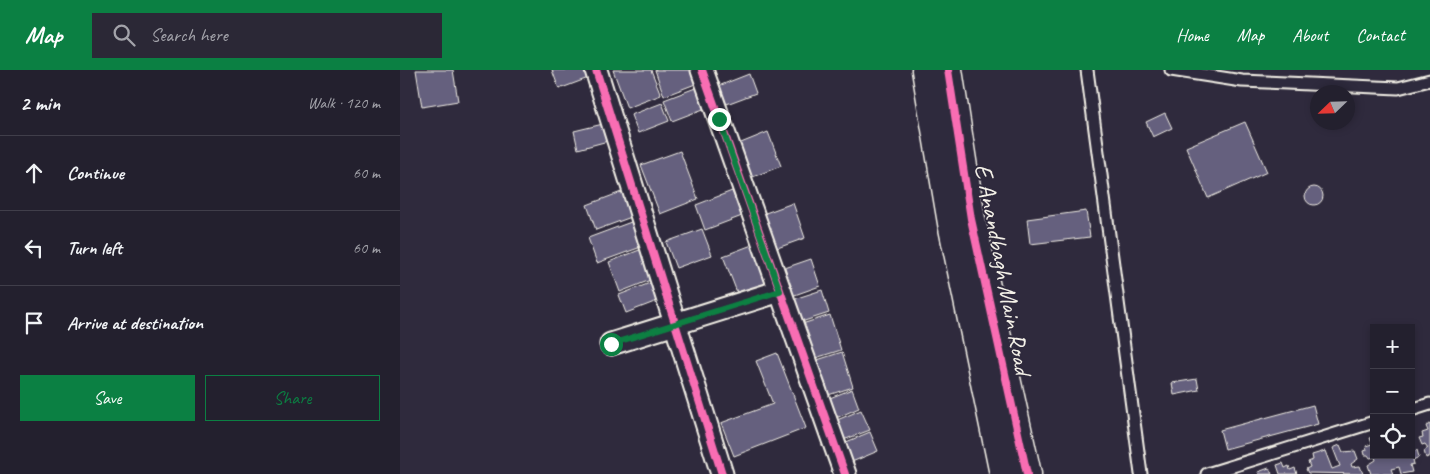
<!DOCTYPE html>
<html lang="en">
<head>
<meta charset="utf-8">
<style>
  body { margin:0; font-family:Caveat,sans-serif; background:#2b2836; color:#f1f3f6 }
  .controls { position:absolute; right:15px; bottom:15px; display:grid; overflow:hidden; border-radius:0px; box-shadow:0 2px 8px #0003 }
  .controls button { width:45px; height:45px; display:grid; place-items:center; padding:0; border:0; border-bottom:1px solid #403e4a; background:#23202e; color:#f1f3f6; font:25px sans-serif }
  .compass { position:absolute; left:910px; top:15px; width:45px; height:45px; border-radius:50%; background:#23202e; box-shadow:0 2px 8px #0003; rotate:247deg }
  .stop { position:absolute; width:15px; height:15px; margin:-11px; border:4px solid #0b8043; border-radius:50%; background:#fff }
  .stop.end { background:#0b8043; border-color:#fff; box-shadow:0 1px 5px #0008 }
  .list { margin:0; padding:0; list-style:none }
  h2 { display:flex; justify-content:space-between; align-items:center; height:65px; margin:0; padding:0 20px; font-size:21px }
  h2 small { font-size:16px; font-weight:400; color:#a3a3aa }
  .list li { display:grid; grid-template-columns:32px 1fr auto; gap:15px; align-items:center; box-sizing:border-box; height:75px; padding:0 20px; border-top:1px solid #403e4a }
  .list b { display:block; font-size:19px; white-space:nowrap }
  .list em { font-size:16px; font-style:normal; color:#a3a3aa }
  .actions { display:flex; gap:10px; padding:15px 20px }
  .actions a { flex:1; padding:11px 0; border:1px solid #0b8043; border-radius:0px; text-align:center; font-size:18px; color:#0b8043 }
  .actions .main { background:#0b8043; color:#fff }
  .icon { flex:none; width:28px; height:28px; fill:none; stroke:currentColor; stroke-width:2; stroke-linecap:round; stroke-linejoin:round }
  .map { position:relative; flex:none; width:1030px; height:404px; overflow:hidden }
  header { display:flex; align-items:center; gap:30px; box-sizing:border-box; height:70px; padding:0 25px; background:#0b8043; color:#fff }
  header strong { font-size:24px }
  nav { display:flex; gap:28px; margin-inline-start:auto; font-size:18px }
  .search { width:350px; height:45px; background:#2b2836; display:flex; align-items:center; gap:12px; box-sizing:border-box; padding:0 18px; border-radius:0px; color:#a3a3aa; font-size:19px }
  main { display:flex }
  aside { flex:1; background:#23202e }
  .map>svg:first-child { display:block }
</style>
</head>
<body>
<header>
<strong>Map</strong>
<div class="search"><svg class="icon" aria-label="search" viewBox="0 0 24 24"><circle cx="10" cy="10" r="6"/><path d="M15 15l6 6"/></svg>Search here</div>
<nav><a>Home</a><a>Map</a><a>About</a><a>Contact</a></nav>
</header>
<main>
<aside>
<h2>2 min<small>Walk · 120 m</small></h2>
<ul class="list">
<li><svg class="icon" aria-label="ahead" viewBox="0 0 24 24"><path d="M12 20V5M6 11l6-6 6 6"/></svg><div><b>Continue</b></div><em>60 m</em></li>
<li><svg class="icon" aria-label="left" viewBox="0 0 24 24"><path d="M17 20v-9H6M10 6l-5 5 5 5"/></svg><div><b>Turn left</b></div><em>60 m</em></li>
<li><svg class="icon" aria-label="arrive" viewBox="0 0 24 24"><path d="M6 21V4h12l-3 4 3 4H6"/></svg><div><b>Arrive at destination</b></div></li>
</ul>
<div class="actions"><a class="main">Save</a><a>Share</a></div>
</aside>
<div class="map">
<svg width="1030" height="404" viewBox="0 0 1030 404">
  <rect width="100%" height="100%" fill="#2f2a3d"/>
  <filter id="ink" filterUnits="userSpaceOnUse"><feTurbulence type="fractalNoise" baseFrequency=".02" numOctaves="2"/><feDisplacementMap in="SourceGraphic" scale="10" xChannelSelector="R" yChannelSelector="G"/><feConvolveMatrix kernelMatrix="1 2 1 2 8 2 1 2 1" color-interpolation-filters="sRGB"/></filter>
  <g filter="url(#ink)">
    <!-- building -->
    <g fill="#65607e" stroke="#f4f1e8">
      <polygon points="16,0 53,0 58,31 22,37"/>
      <polygon points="152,0 188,0 191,7 159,19"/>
      <polygon points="213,0 251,0 261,25 227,38"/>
      <polygon points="255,0 293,0 298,13 264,26"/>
      <polygon points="349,4 356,23 324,35 316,17"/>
      <polygon points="298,17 306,38 272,51 264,30"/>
      <polygon points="262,33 269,51 238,63 231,45"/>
      <polygon points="765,43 772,58 753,67 746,52"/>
      <polygon points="845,52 867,102 808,128 786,77"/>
      <polygon points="203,54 208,71 178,79 174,61"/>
      <polygon points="368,62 381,96 350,108 336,75"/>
      <polygon points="280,81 298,129 260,144 241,95"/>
      <circle cx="914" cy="126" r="9"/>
      <polygon points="224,121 234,146 196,160 187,135"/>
      <polygon points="332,121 342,146 305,160 296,135"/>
      <polygon points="393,133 405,168 372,180 360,145"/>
      <polygon points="686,141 690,167 630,174 627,149"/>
      <polygon points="231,152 241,177 197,193 188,168"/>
      <polygon points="302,159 312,185 276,198 266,172"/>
      <polygon points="352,175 367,215 338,225 323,186"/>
      <polygon points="242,179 253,209 220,222 209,192"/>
      <polygon points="411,189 420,216 389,227 379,200"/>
      <polygon points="250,213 257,231 226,243 219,225"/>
      <polygon points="422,220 429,243 395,254 388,231"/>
      <polygon points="430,245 441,280 409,290 399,255"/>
      <polygon points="442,282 453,317 422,327 411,292"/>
      <polygon points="377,283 406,358 334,386 321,353 373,334 356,291"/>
      <polygon points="797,309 799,320 774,325 772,313"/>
      <polygon points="452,319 459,338 429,351 420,332"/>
      <polygon points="913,335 918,354 825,379 820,360"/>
      <polygon points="461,340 470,360 438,372 430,353"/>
      <polygon points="1030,354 1030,386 1026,388 1024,381 1028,378 1025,374 1022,375 1019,368 1023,367 1022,363 1028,361 1026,356"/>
      <polygon points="470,362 478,381 447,394 439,375"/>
      <polygon points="974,367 974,385 1011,385 1011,379 1013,382 1017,380 1019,387 1013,390 1014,394 1010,395 1012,402 1001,404 999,397 991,399 993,404 971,404 968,395 976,390 975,387 970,388 968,385 965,385 964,381 967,380 966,376 972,374 970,368"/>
      <polygon points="940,375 943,382 955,381 958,389 951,394 952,397 960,396 963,404 908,403 906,399 910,397 908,392 913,390 912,385 925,381 932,399 940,396 933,378"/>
      <polygon points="883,393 885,398 889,396 890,400 895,398 897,404 880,404 877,395"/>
      <polygon points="869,398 872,404 859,404 858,402"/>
    </g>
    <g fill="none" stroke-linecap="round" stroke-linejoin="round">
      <defs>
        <g id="service">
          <polyline points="687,0 741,404"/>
          <polyline points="771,0 842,11 998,18 1030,10"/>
          <polyline points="1011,340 1030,334"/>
          <polyline points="807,404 974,352"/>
        </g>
        <g id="minor">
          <polyline points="196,0 322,404"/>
          <polyline points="302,0 445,404"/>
          <polyline points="211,274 380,221"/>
        </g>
        <g id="tertiary">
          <polyline points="526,0 552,153 604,404"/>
          <polyline points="548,0 571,149 627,404"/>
        </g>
      </defs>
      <!-- service casing -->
      <use href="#service" stroke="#f4f1e8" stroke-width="15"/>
      <!-- minor casing -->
      <use href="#minor" stroke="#f4f1e8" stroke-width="25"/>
      <!-- tertiary casing -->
      <use href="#tertiary" stroke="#f4f1e8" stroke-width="31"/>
      <!-- service -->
      <use href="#service" stroke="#2f2a3d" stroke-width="11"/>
      <!-- minor -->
      <use href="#minor" stroke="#2f2a3d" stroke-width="21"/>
      <!-- tertiary -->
      <use href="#tertiary" stroke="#2f2a3d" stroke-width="28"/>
      <defs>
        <g id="cycleway">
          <polyline points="196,0 322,404"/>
          <polyline points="302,0 445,404"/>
          <polyline points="548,0 571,149 627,404"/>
        </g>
      </defs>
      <!-- cycleway casing -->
      <use href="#cycleway" stroke="#2f2a3d" stroke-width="11"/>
      <!-- cycleway -->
      <use href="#cycleway" stroke="#f96db3" stroke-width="8"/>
    </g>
  </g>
  <g fill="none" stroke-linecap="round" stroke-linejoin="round" filter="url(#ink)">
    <!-- route -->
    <polyline stroke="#0b8043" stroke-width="6" points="211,274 380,221 319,49"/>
  </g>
  <g text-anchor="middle" stroke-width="4" stroke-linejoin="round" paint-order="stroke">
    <!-- street labels -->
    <g font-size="25" fill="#f4f1e8" stroke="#2f2a3d">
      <text transform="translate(604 199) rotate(79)" y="9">E Anandbagh Main Road</text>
    </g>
  </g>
</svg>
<div class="controls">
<button>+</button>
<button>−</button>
<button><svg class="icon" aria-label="locate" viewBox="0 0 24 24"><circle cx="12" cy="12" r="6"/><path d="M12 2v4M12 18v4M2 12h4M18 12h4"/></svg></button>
</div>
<svg class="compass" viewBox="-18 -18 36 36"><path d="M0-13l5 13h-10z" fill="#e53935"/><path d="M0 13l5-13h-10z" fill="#a3a3aa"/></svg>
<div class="stop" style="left:211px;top:274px"></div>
<div class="stop end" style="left:319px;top:49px"></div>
</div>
</main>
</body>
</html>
